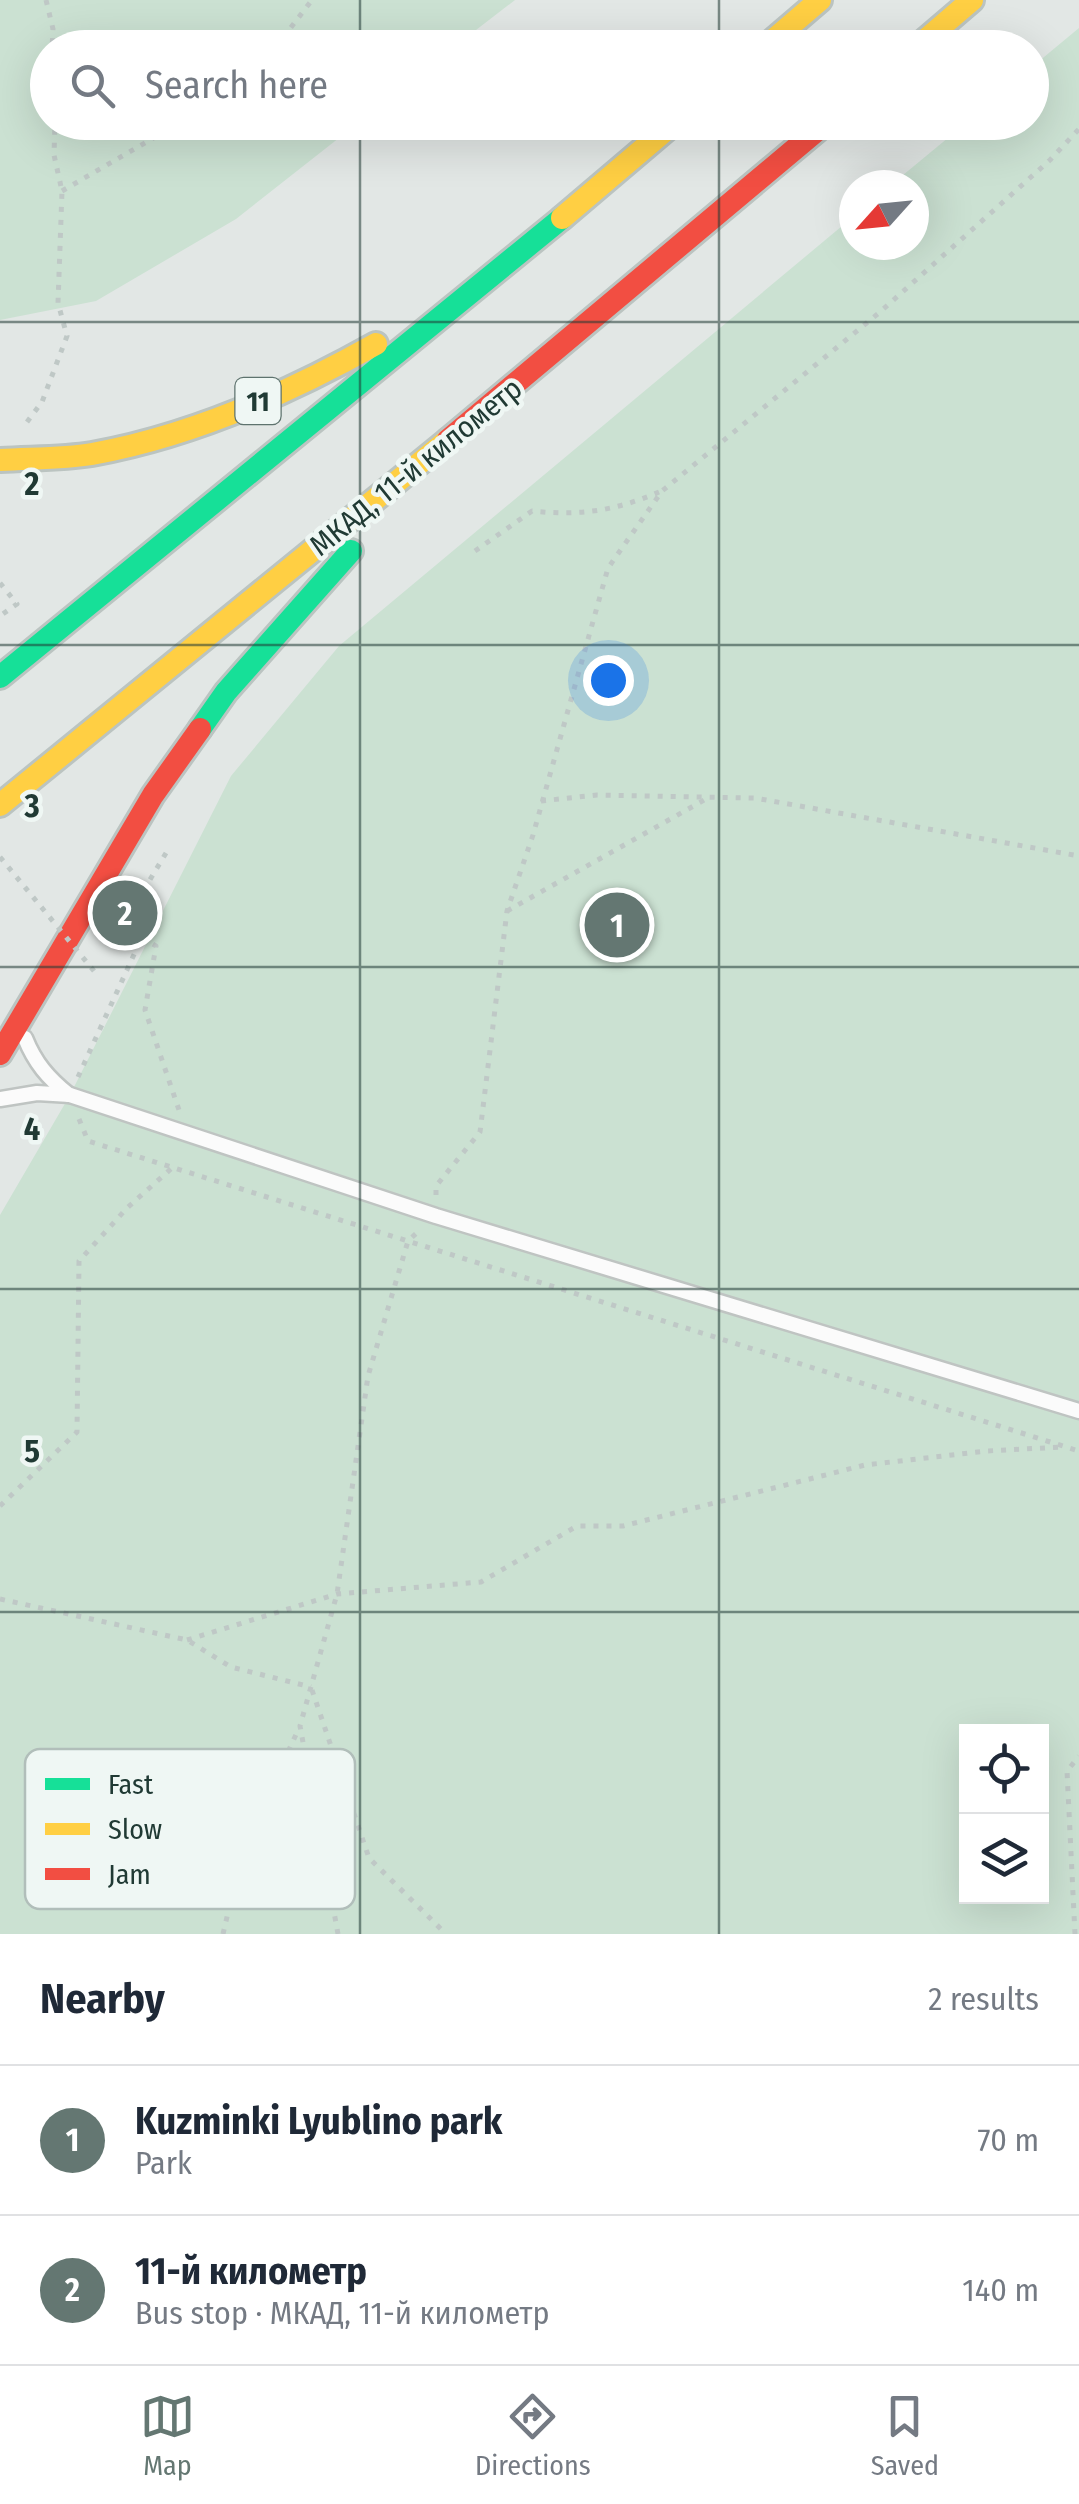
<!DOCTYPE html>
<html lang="en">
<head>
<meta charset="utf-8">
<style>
  body { margin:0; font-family:"Fira Sans Condensed",sans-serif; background:#f2f2f3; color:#1f2937 }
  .controls { position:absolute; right:30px; bottom:30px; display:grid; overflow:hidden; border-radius:0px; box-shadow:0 10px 40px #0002 }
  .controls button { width:90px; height:90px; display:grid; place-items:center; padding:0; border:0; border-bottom:2px solid #e0e1e3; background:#fff; color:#1f2937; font:50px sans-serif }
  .compass { position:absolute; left:839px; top:170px; width:90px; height:90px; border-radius:50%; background:#fff; box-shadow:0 10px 40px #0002; rotate:243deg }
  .you { position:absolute; left:608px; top:680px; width:35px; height:35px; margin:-25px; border:8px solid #fff; border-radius:50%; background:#1a73e8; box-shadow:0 0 0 15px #1a73e833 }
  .badge { display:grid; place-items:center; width:65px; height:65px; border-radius:50%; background:#647772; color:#fff; font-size:32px; font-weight:700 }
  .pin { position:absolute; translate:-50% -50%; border:5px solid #fff; box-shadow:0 2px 10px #0006 }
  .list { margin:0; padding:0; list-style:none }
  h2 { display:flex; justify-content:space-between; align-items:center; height:130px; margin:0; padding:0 40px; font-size:42px }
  h2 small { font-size:32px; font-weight:400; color:#747a83 }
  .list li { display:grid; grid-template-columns:65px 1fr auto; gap:30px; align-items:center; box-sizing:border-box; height:150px; padding:0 40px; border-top:2px solid #e0e1e3 }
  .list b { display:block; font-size:38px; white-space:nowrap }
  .list p { margin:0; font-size:32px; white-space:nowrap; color:#747a83 }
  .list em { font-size:32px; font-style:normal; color:#747a83 }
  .icon { flex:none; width:55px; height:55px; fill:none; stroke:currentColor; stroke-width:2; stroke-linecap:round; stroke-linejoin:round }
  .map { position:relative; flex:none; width:1079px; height:1934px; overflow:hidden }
  .search { position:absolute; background:#fff; box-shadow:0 10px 40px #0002; left:30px; right:30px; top:30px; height:110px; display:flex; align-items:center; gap:25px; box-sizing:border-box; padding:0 35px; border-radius:55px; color:#747a83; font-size:38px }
  .sheet { height:430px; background:#fff }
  nav { display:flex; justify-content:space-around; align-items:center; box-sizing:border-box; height:140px; border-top:2px solid #e0e1e3; background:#fff; font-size:28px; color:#747a83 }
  nav a { display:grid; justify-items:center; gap:5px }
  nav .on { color:#647772 }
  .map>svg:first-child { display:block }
</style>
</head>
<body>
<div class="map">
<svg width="1079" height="1934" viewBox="0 0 1079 1934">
  <rect width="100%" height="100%" fill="#e2e7e5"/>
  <!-- green -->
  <g fill="#cbe1d2" fill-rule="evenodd">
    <polygon points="0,0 515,0 454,47 48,48 48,122 358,123 236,219 96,301 0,320"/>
    <path d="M1079 28V1934H0V1215L70 1095 231 776 339 646 854 216V245H914V185H891L966 123 1032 122V67ZM966 1732H1042V1896H966Z"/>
  </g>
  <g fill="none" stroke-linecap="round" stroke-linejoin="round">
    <defs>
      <g id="lane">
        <path d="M25 1038C35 1063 48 1078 69 1095"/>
        <polyline points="0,1099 37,1093 70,1095 436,1216 1079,1411"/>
      </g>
      <g id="fast">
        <polyline points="0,677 562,218"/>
        <polyline points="200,729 226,692 351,551"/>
      </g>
      <g id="slow">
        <polyline points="764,48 820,0"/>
        <polyline points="916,48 972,0"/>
        <polyline points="562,218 675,122"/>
        <path d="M0 460C30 458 62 459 92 454 192 436 287 394 376 344"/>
        <polyline points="0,805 448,440"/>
      </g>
      <g id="jam">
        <polyline points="448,440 827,122"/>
        <polyline points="0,1054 153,795 200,729"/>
      </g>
    </defs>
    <!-- lane casing -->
    <use href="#lane" stroke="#bfc4c2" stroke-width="19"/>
    <!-- fast casing -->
    <use href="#fast" stroke="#bbc4c1" stroke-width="28"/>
    <!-- slow casing -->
    <use href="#slow" stroke="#bbc4c1" stroke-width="28"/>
    <!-- jam casing -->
    <use href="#jam" stroke="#bbc4c1" stroke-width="28"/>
    <!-- path -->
    <g stroke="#bfc8c6" stroke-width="5" stroke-dasharray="5 8" stroke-linecap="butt">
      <polyline points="46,0 53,29 52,48"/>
      <polyline points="275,48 312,0"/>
      <polyline points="62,191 181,122"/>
      <polyline points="27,422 42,402 67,336 58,303 62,191 54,155 55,122"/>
      <path d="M475 551 532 511C579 516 615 511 659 492"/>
      <polyline points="0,583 17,604 0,616"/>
      <polyline points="541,801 597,795 755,798 1079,856"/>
      <polyline points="507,911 706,799"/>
      <polyline points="130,913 166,853"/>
      <polyline points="142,937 156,946 145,1010 179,1110"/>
      <polyline points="78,1077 142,937 123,925"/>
      <polyline points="79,1119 88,1141 1079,1451"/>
      <polyline points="436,1195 436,1186 480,1132 507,911 533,835 608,568 662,491 880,312 1050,160 1079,129"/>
      <polyline points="0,1506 77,1432 79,1261 127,1208 173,1167"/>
      <polyline points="0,1599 187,1640 231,1667 311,1687"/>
      <polyline points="187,1640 337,1594 481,1582 577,1526 623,1526 865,1465 986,1451 1062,1447"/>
      <polyline points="312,1690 369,1858 446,1934"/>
      <polyline points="223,1934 243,1849 299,1728"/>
      <polyline points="338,1934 300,1726 337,1594 368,1376 408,1241 421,1229"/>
      <polyline points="1075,1934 1067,1771 1079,1756"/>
    </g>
    <!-- lane -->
    <use href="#lane" stroke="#fbfbfb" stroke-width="14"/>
    <!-- fast -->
    <use href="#fast" stroke="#16e098" stroke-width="22"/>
    <!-- slow -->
    <use href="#slow" stroke="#ffcf43" stroke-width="22"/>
    <!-- jam -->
    <use href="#jam" stroke="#f24e42" stroke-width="22"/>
    <!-- path-bridge -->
    <polyline stroke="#bfc8c6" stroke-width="5" stroke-dasharray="5 8" stroke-linecap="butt" points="0,857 94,971"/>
  </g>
  <!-- grid -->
  <path fill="none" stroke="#203a34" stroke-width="2.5" stroke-opacity="0.55" d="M360 0V48M719 0V48M360 122V1934M719 122V1934M0 322H1079M0 645H1079M0 967H1079M0 1289H1079M0 1612H1079"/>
  <g text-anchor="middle" stroke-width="9" stroke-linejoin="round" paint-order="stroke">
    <!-- shield labels -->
    <rect fill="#eff7f4" stroke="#5e736e" stroke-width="2.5" x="235.5" y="378" width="45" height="46" rx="8"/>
    <g font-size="28" font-weight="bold" fill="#203a34">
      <text x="258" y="411">11</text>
    </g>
    <!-- street labels -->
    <g font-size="30" fill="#203a34" stroke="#eff7f4">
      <text transform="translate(416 467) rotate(-39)" y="10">МКАД, 11-й километр</text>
    </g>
  </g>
  <!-- legend -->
  <rect x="25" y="1749" width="330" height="160" rx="15" fill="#eff7f4" stroke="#b1beba" stroke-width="2.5"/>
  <rect x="45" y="1778" width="45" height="12" fill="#16e098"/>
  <rect x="45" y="1823" width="45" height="12" fill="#ffcf43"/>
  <rect x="45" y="1868" width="45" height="12" fill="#f24e42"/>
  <g font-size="28" fill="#203a34">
    <text x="108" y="1794">Fast</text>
    <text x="108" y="1839">Slow</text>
    <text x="108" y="1884">Jam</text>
  </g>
  <g font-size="32" text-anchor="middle" font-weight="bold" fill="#203a34" stroke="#eff7f4" stroke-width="9" stroke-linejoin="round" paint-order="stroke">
    <text x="32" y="495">2</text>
    <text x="32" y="817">3</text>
    <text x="32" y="1140">4</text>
    <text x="32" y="1462">5</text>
  </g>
</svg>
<div class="controls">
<button><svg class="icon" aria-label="locate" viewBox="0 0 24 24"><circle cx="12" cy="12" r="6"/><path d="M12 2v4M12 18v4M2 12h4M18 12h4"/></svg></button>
<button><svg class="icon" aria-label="layers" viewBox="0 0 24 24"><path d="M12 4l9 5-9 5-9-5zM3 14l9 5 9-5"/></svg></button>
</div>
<svg class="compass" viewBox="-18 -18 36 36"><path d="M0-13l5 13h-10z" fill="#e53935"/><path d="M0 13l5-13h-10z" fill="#747a83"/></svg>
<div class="you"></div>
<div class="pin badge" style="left:617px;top:925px">1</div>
<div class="pin badge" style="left:125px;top:913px">2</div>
<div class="search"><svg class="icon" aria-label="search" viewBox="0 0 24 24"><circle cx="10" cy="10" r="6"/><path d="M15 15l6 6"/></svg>Search here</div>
</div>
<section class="sheet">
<h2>Nearby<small>2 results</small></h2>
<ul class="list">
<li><span class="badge">1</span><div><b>Kuzminki Lyublino park</b><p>Park</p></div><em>70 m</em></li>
<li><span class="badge">2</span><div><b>11-й километр</b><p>Bus stop · МКАД, 11-й километр</p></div><em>140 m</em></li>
</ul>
</section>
<nav>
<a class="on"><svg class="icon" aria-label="map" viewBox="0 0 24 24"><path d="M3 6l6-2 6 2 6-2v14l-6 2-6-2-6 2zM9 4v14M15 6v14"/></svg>Map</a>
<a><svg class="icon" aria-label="directions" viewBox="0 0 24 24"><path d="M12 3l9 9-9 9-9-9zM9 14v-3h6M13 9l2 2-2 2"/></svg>Directions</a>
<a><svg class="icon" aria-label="saved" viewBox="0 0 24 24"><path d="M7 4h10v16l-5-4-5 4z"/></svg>Saved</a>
</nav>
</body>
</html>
